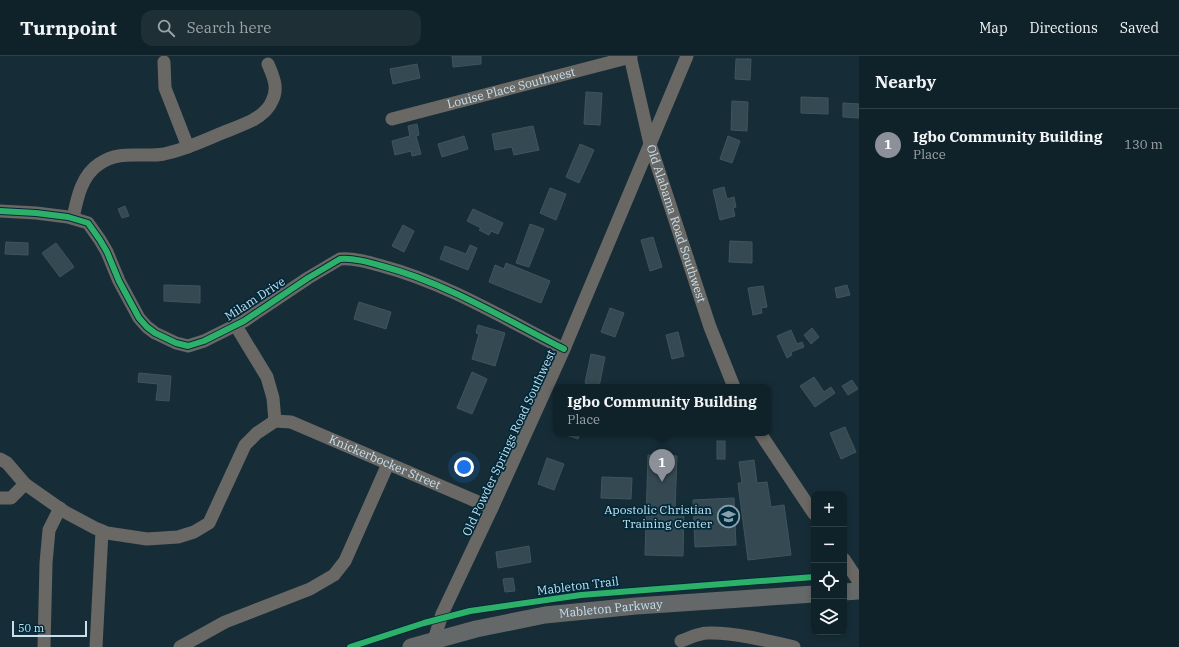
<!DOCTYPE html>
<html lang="en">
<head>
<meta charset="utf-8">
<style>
  body { margin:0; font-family:"IBM Plex Serif",serif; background:#1e2f35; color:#f1f3f6 }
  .controls { position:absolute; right:12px; bottom:12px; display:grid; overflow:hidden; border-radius:8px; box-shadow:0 2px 6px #0003 }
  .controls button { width:36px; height:36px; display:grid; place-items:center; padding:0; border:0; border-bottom:1px solid #303f46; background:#102229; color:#f1f3f6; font:20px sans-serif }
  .scale { position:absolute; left:12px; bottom:10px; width:75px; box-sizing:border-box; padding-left:4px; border:2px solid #c6e0ee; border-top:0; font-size:11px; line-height:14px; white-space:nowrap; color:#c6e0ee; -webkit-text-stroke:3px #00293a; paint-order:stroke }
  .you { position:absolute; left:464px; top:411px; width:14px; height:14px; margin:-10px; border:3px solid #fff; border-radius:50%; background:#1a73e8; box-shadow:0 0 0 6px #1a73e833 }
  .badge { display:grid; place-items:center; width:26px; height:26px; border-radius:50%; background:#8c9099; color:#fff; font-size:13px; font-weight:700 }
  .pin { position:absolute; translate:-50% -33px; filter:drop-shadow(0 1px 2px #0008) }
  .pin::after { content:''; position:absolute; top:21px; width:14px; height:12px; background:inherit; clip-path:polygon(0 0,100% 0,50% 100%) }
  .popup { position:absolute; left:553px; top:328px; width:218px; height:52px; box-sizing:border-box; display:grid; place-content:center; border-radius:8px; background:#102229; filter:drop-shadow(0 1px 3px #0005); font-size:13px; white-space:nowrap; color:#9ca4a8 }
  .popup b { font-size:15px; color:#f1f3f6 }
  .popup::after { content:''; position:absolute; left:50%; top:100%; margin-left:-8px; border:8px solid transparent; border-top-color:#102229 }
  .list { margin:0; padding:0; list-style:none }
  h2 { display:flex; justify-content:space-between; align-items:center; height:52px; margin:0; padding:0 16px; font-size:17px }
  h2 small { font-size:13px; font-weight:400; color:#9ca4a8 }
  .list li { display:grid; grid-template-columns:26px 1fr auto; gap:12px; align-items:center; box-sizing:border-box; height:72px; padding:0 16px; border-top:1px solid #303f46 }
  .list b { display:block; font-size:15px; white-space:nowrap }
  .list p { margin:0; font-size:13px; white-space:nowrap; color:#9ca4a8 }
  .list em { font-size:13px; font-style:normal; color:#9ca4a8 }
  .icon { flex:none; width:22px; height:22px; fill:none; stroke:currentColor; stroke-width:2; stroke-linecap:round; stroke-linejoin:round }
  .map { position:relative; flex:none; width:859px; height:591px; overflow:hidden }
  header { display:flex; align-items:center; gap:24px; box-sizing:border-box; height:56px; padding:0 20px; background:#102229; border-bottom:1px solid #303f46 }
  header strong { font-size:19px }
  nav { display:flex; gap:22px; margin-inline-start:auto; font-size:14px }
  .search { width:280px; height:36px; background:#1e2f35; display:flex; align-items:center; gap:10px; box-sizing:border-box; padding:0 14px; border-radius:12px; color:#9ca4a8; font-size:15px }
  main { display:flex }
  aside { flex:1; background:#102229 }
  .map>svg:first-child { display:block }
</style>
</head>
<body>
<header>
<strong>Turnpoint</strong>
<div class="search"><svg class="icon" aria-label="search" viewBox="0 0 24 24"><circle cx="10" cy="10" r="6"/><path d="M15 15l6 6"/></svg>Search here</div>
<nav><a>Map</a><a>Directions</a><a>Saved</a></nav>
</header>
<main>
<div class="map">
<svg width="859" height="591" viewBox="0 0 859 591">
  <rect width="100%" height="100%" fill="#162d37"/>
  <!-- building -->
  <g fill="#354952" stroke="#40545e">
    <polygon points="452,0 481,0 481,8 453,11"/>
    <polygon points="736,3 751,3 750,24 735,23"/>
    <polygon points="417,8 420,22 393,28 390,13"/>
    <polygon points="586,36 602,37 600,69 584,68"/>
    <polygon points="801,41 828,42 828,58 801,57"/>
    <polygon points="732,45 748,46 747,75 731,74"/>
    <polygon points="843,47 859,48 859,62 843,61"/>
    <polygon points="417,68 419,79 416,80 421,98 412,100 411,95 395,99 392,85 410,80 408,70"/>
    <polygon points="533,70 539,94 514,99 512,91 495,94 492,78"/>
    <polygon points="464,80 468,93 442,101 438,88"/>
    <polygon points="728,80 740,85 732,107 720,103"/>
    <polygon points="580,88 594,94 579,127 566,121"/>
    <polygon points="724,131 727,143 734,141 736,151 733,152 735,160 720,164 713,134"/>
    <polygon points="550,132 566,138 556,164 540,157"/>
    <polygon points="125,150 129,160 122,162 118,153"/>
    <polygon points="473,153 503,167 498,178 491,175 489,179 479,174 481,172 467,165"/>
    <polygon points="530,168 544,173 529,211 516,207"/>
    <polygon points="403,169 414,175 404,196 392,190"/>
    <polygon points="653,181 662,211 650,215 641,184"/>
    <polygon points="730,185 752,186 752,207 729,206"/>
    <polygon points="6,186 28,187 28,199 5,198"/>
    <polygon points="56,187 74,211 60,221 42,197"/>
    <polygon points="470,189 477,192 468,214 440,203 445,190 466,198"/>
    <polygon points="506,207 550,225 541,247 489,226 495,209 504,213"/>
    <polygon points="164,229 200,230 200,247 164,245"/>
    <polygon points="847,229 850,239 837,242 835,232"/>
    <polygon points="763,230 767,251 761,252 762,257 753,259 748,232"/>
    <polygon points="359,246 391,256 386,273 354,263"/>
    <polygon points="610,252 624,257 615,281 601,276"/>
    <polygon points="478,269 505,277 495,310 472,303 479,278 476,277"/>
    <polygon points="812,272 819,281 811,288 804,279"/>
    <polygon points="791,274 797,288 802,286 804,291 791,296 792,299 787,302 777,280"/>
    <polygon points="678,276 684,300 672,303 666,279"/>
    <polygon points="591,298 605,301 599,331 585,327"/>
    <polygon points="472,316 487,323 472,358 457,352"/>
    <polygon points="139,317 171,320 169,345 156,344 158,328 138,326"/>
    <polygon points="814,321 824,336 831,331 835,337 815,351 800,330"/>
    <polygon points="852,324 858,333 848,339 842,330"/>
    <polygon points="845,371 856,396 841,403 830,377"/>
    <polygon points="561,377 580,377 578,383"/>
    <rect x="717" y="385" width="8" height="18"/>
    <polygon points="648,399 677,400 675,453 684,453 683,500 645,499"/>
    <polygon points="547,402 564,408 554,434 538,428"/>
    <polygon points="754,404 757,427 767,426 771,451 784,449 791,499 748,504 738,427 742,427 739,406"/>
    <polygon points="602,421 632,422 631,443 601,442"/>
    <polygon points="734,442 736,489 695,491 693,444"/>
    <polygon points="529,490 531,506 498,512 496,496"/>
    <polygon points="513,522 515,535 505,536 503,523"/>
  </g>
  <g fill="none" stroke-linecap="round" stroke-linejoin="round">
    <!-- minor -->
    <g stroke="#6a6865" stroke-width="13">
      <path id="s1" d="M630 0 650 88 710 271 734 331"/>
      <polyline points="164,6 165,32 188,91"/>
      <path id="s2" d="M392 63 631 1"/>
      <path d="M0 155 36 157 68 161 88 167 100 184 107 196 119 225 139 262 147 271 155 277 176 287 188 290 204 285 244 265 308 222 340 203C354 202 368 206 382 210 446 227 505 263 564 293"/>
      <path d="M73 162C77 143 81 120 99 108 121 93 141 102 164 98 184 94 203 85 222 77 232 73 243 69 253 64 260 60 269 53 272 45 279 32 273 20 268 8"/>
      <polyline points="236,270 267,321 273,342 275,365"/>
      <path id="s3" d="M275 365 291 366 492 452"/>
      <polyline points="760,377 814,458"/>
      <polyline points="0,403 7,407 25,428 65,456 95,472 107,477 147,483 178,481 194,476 209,467 245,389 257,377 275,365"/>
      <polyline points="0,442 11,442 25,428"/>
      <polyline points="844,503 859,526"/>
      <path d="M681 585C690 582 698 577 708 577 733 576 769 585 794 591"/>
      <polyline points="44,591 46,507 49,474 60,452"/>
      <polyline points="96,591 102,475"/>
      <polyline points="180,591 225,566 310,533 334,519 345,505 388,408"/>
      <polyline points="432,591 442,558 492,452 564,293 687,0"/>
    </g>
    <!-- major -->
    <g stroke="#656868" stroke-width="17">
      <polyline points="844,536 859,535"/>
      <path id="s4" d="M411 591 476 573 545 559 636 550 814 538"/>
    </g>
    <defs>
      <g id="cycleway">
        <path d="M0 155 36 157 68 161 88 167 100 184 107 196 119 225 139 262 147 271 155 277 176 287 188 290 204 285 244 265 308 222 340 203C354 202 368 206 382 210 446 227 505 263 564 293"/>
        <polyline points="350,591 424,567 470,555 581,539 814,521"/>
      </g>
    </defs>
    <!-- cycleway casing -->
    <use href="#cycleway" stroke="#00293a" stroke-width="8"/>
    <!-- cycleway -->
    <use href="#cycleway" stroke="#2db169" stroke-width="6"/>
  </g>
  <!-- icons -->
  <defs>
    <symbol id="school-ring" viewBox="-11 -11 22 22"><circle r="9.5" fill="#00293a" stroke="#88a1ae" stroke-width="1.5"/><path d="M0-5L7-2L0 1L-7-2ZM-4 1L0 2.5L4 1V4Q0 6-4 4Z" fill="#88a1ae"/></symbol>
  </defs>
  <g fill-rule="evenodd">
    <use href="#school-ring" x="716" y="448" width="25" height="25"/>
  </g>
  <g text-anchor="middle" stroke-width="3.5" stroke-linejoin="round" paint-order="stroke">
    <!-- street labels -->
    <g font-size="12" fill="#c6e0ee" stroke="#00293a">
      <text dy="4" stroke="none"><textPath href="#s2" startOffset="123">Louise Place Southwest</textPath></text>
      <text dy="4" stroke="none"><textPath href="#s1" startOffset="174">Old Alabama Road Southwest</textPath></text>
      <text transform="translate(255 243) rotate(-33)" y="4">Milam Drive</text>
      <text transform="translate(509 387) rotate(-65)" y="4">Old Powder Springs Road Southwest</text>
      <text dy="4" stroke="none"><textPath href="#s3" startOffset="118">Knickerbocker Street</textPath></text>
      <text transform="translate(578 530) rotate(-7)" y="4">Mableton Trail</text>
      <text dy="4" stroke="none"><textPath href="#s4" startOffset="204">Mableton Parkway</textPath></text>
    </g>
    <!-- poi labels -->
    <g font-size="12" fill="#c6e0ee" stroke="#00293a" text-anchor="end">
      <text x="712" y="458">Apostolic Christian<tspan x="712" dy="14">Training Center</tspan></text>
    </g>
  </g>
</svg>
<div class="controls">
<button>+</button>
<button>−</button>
<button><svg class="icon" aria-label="locate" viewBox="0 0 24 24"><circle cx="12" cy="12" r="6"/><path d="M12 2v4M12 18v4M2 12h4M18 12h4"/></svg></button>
<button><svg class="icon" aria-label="layers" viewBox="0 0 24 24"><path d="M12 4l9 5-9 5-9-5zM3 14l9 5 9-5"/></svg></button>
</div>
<div class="scale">50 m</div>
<div class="you"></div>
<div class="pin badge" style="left:662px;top:426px">1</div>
<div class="popup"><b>Igbo Community Building</b>Place</div>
</div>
<aside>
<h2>Nearby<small></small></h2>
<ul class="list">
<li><span class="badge">1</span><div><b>Igbo Community Building</b><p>Place</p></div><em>130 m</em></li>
</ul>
</aside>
</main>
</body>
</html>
